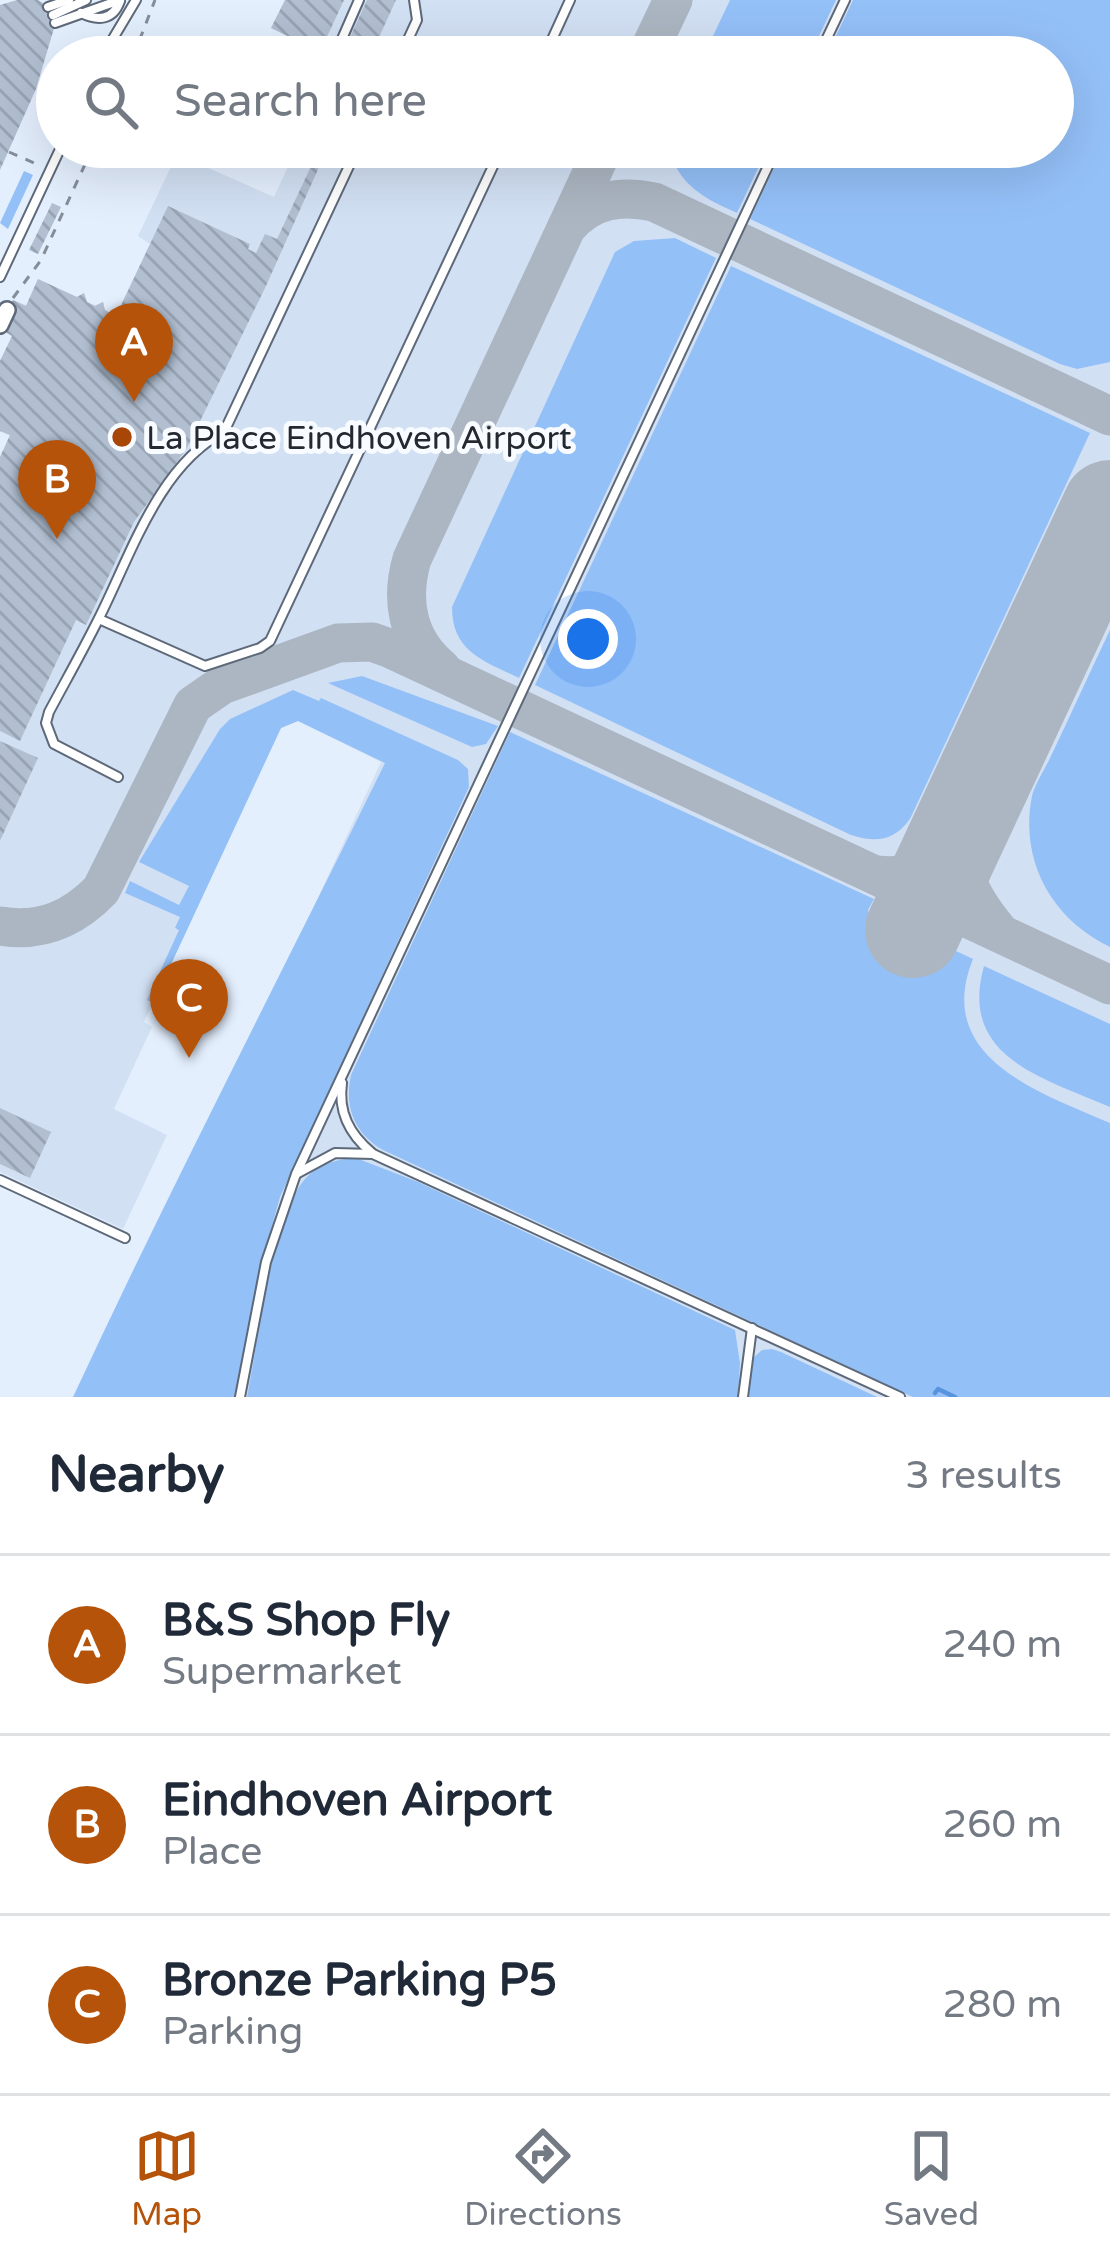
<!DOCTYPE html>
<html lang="en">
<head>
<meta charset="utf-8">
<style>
  body { margin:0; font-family:"Varela Round",sans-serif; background:#f2f2f3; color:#1f2937 }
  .you { position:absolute; left:588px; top:639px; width:42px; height:42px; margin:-30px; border:9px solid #fff; border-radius:50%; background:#1a73e8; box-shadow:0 0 0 18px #1a73e833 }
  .badge { display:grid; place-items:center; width:78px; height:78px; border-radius:50%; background:#b45309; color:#fff; font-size:39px; font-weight:700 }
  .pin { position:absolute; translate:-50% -99px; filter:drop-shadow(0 3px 6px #0008) }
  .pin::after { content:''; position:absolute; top:63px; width:42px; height:36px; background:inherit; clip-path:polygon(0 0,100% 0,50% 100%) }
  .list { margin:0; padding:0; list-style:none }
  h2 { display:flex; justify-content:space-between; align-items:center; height:156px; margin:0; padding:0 48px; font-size:51px }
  h2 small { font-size:39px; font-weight:400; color:#747a83 }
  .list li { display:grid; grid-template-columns:78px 1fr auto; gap:36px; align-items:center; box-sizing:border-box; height:180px; padding:0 48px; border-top:3px solid #e0e1e3 }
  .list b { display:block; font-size:45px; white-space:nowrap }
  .list p { margin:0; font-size:39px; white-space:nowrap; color:#747a83 }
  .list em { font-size:39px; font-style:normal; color:#747a83 }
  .icon { flex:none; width:66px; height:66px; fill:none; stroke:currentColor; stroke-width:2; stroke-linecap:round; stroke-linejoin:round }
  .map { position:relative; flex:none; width:1110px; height:1397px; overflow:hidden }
  .search { position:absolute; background:#fff; box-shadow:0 12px 48px #0002; left:36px; right:36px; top:36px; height:132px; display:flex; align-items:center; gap:30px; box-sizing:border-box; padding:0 42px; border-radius:66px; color:#747a83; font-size:45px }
  .sheet { height:696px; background:#fff }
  nav { display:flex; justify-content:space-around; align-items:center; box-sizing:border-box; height:168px; border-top:3px solid #e0e1e3; background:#fff; font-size:33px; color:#747a83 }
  nav a { display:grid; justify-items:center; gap:6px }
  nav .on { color:#b45309 }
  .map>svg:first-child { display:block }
</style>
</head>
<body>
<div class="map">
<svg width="1110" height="1397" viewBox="0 0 1110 1397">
  <defs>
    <pattern id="building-back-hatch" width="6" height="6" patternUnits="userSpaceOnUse" patternTransform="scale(3)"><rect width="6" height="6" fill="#b1bfd1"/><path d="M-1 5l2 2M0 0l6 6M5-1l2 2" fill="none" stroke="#98a4b4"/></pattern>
  </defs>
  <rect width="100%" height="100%" fill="#e4effe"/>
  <!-- built -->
  <polygon fill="#d2e0f4" points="285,0 1110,0 1110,1397 86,1397 381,762 298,721 281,728 144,1022 152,1027 114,1109 167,1135 123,1229 0,1172 0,841 37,759 0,741 0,457 10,436 0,431 0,361 12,336 0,329 13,300 26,305 38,279 76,297 84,293 87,302 95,305 103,302 105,311 116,315 150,244 138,236 177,154 274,197 297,147 1053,147 1053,57 317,57 319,51 271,28"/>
  <!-- green -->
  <g fill="#94c0f8">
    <polygon points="730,0 836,0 809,57 703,57"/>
    <polygon points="853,0 1110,0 1110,362 1077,369 1060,364 750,219 784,147 1053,147 1053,57 826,57"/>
    <path d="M670 147H768L737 213C706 199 676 185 670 147Z"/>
    <polygon points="24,171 33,175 8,229 0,223"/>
    <path d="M675 238 716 258 519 678C484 661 452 652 452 607L615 252 634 241Z"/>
    <path d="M731 266 1090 433 910 819C894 841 876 843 851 835L535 685Z"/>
    <path d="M1110 630V947C1052 919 1019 861 1032 796 1035 784 1045 769 1051 756 1071 714 1090 672 1110 630Z"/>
    <polygon points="362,676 498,726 486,744 472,747 328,683"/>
    <path d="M293 690 319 701 321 698 458 760 468 769 469 787 280 1197 264 1255 236 1397H73C172 1184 281 975 385 763L298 721 281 728 153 1003 147 1000 179 930 175 928 180 917 125 893 130 881 179 905 189 886 139 862 220 729 230 719Z"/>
    <path d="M510 732 874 899 868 910 870 918 952 956 956 951 973 959C933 1058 1039 1092 1110 1123V1397H913L383 1150C354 1133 344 1107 351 1075Z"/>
    <path d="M984 966 1110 1024V1107C1044 1078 958 1058 984 966Z"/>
    <path d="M356 1158 418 1182 735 1330 740 1363 738 1397H247C258 1343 271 1218 305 1179 318 1164 336 1159 356 1158Z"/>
    <polygon points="772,1349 781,1352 877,1397 748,1397 752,1359 762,1350"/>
  </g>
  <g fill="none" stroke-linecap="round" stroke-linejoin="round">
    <!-- stream -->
    <polyline stroke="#5893dd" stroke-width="4.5" points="935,1393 938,1389 955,1397"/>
    <!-- taxiway -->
    <g stroke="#acb6c2" stroke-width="39">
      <polyline points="646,57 673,0"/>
      <path d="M567 227C591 199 620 195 654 202L1110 416"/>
      <path d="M441 668C407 640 400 600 412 559L604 147"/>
      <path d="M876 875C928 880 939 861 965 821 959 872 966 891 998 930"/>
      <path d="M0 926C41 933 73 919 101 890L193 705 222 685 338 643 372 642 389 648 1110 985"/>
    </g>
    <!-- runway -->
    <polyline stroke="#acb6c2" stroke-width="96" points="913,930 1110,508"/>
  </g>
  <!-- building -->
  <g fill="url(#building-back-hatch)">
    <polygon points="17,0 38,0 46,5 55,25 36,89 0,170 0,5"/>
    <polygon points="285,0 344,0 320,52 271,28"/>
    <polygon points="367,0 396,0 370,57 341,57"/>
    <polygon points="320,147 328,147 266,286 187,448 134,522 86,625 76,620 20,741 0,731 0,457 10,435 0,431 0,361 12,336 0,329 13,300 26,306 38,279 77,297 84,293 87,302 95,306 103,302 105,310 116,316 168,206 250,244 248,249 256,253 265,234 277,239"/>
    <polygon points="52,203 61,207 38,254 29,250"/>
    <polygon points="0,741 38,758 0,841"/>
    <polygon points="0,1108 51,1132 30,1178 0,1164"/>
  </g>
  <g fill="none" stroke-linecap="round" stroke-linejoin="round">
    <defs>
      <g id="lane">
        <polyline points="48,7 69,0"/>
        <path d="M81 13C97 21 113 21 120 1"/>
        <polyline points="53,15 86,0"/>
        <polyline points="55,23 120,0"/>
        <polyline points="338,48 359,0"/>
        <polyline points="102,57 136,0"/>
        <polyline points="400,57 417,20 414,0"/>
        <polyline points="544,57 570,0"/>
        <polyline points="818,57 845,0"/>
        <polyline points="0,277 61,147"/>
        <polyline points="99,619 205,666 260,648 270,641 502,147"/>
        <path d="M118 777 54 744 46 723 49 712C65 682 82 652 97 622 129 560 158 465 224 432L358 147"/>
        <path d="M342 1083C338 1112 349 1134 372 1153"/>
        <polyline points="298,1173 335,1153 373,1154 900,1397"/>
        <polyline points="0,1180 125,1238"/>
        <polyline points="240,1397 266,1262 296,1174 777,147"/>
        <polyline points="743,1397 752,1328"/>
      </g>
      <polyline id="street" points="0,325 7,310"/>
    </defs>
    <!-- lane casing -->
    <use href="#lane" stroke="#5d6979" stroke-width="12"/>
    <!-- street casing -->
    <use href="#street" stroke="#5d6979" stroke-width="20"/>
    <!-- path -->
    <g stroke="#858d98" stroke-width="3" stroke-dasharray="9 9" stroke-linecap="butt">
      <polyline points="133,57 155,0"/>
      <polyline points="9,152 41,166"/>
      <polyline points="13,298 41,260 93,147"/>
    </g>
    <!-- lane -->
    <use href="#lane" stroke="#fff" stroke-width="8"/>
    <!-- street -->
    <use href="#street" stroke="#fff" stroke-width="15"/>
  </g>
  <!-- markers -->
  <circle fill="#a84608" stroke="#f8fbff" stroke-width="4.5" cx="122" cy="437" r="12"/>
  <g text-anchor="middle" stroke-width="10" stroke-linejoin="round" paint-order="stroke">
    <!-- poi labels -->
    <g font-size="33" fill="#242930" stroke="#f8fbff" text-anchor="start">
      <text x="146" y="449">La Place Eindhoven Airport</text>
    </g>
  </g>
</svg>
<div class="you"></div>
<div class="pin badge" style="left:134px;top:402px">A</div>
<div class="pin badge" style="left:57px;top:539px">B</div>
<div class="pin badge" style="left:189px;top:1058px">C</div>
<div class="search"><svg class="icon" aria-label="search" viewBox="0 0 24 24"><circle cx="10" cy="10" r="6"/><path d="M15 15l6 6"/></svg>Search here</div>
</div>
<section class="sheet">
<h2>Nearby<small>3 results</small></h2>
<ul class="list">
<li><span class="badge">A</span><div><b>B&amp;S Shop Fly</b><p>Supermarket</p></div><em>240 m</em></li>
<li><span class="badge">B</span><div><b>Eindhoven Airport</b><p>Place</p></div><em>260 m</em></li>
<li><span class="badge">C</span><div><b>Bronze Parking P5</b><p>Parking</p></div><em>280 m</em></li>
</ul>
</section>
<nav>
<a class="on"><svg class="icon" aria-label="map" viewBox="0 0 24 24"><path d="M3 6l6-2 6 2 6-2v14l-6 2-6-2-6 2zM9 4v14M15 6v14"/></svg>Map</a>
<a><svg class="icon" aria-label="directions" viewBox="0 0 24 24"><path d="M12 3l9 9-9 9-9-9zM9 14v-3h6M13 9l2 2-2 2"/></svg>Directions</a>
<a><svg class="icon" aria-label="saved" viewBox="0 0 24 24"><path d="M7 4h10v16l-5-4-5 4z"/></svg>Saved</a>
</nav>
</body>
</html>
